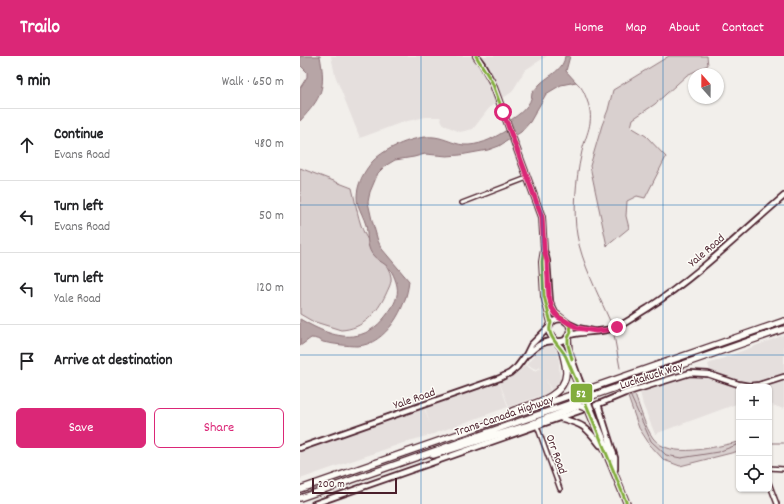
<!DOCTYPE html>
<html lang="en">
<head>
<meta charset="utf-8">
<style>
  body { margin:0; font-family:Dekko,sans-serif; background:#f6f6f6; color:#202124 }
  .controls { position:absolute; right:12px; bottom:12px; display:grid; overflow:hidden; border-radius:6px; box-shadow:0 1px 3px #0004 }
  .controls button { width:36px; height:36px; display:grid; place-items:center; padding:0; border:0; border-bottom:1px solid #e0e0e0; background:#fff; color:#202124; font:20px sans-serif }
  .compass { position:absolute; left:388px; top:12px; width:36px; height:36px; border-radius:50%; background:#fff; box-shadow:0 1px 3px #0004; rotate:339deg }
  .scale { position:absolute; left:12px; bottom:10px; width:85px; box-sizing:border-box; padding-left:4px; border:2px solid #4a1f2b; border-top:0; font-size:11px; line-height:14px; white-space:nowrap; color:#4a1f2b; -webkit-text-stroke:3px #fdfcf7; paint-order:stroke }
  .stop { position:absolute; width:12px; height:12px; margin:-9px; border:3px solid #db2777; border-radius:50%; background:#fff }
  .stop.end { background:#db2777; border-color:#fff; box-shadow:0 1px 4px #0008 }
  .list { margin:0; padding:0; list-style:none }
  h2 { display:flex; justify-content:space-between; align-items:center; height:52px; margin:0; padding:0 16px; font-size:17px }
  h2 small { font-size:13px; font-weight:400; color:#757577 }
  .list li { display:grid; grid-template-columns:26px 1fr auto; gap:12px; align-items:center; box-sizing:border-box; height:72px; padding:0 16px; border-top:1px solid #e0e0e0 }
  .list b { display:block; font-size:15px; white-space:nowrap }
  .list p { margin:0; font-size:13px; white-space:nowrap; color:#757577 }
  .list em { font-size:13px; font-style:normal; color:#757577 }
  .actions { display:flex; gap:8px; padding:12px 16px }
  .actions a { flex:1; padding:9px 0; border:1px solid #db2777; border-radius:6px; text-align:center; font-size:14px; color:#db2777 }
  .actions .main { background:#db2777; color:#fff }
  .icon { flex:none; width:22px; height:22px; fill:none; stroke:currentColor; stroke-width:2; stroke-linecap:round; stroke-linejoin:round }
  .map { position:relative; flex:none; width:484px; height:448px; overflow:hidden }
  header { display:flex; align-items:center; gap:24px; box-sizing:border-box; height:56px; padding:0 20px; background:#db2777; color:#fff }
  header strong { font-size:19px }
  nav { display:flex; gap:22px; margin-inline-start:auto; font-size:14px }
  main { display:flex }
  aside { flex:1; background:#fff }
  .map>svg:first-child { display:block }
  .built { fill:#e5dfdd }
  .green { fill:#d9d0cf; stroke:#92787d }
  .water { fill:#b7a5a6; stroke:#8b6f75 }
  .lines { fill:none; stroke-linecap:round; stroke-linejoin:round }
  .stream { stroke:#8b6f75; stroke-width:1 }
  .street-casing { stroke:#4a1f2b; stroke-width:6 }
  .secondary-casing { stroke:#4a1f2b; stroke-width:8 }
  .highway-casing { stroke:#4a1f2b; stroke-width:8 }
  .street { stroke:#fdfcf7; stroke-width:3 }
  .secondary { stroke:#fdfcf7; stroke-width:4.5 }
  .highway { stroke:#fdfcf7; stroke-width:5.5 }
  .secondary-bridge-casing { stroke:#4a1f2b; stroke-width:8; stroke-linecap:butt }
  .highway-bridge-casing { stroke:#4a1f2b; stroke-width:8; stroke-linecap:butt }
  .secondary-bridge { stroke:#fdfcf7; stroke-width:4.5 }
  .highway-bridge { stroke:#fdfcf7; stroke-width:5.5 }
  .bus-1-casing { stroke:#fdfcf7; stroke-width:6 }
  .bus-1 { stroke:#82ad3c; stroke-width:3 }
  .route { stroke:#db2777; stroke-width:5 }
  .grid { fill:none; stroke:#1f6fb2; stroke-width:1; stroke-opacity:0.55 }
  .labels { text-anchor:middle; stroke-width:3; stroke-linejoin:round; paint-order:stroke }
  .street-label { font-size:12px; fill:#4a1f2b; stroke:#fdfcf7 }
  .line-badge { stroke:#fdfcf7; stroke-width:1.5 }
  .badge-label { font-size:11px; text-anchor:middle; font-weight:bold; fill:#fff }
</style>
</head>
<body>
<header>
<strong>Trailo</strong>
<nav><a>Home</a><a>Map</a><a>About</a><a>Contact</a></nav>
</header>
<main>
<aside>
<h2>9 min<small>Walk · 650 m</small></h2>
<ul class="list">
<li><svg class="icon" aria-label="ahead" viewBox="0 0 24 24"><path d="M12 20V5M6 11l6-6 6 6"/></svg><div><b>Continue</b><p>Evans Road</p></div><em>480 m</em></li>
<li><svg class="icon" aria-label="left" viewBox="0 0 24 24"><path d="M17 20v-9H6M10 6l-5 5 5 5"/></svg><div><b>Turn left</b><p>Evans Road</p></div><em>50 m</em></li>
<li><svg class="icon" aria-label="left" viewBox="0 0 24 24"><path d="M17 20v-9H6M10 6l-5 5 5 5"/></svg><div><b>Turn left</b><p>Yale Road</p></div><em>120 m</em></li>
<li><svg class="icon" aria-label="arrive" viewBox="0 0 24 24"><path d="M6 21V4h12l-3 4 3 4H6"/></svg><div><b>Arrive at destination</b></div></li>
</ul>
<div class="actions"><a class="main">Save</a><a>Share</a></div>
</aside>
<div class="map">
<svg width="484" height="448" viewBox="0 0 484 448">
  <rect width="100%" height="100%" fill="#f2efeb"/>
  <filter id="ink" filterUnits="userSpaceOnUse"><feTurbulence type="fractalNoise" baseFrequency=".025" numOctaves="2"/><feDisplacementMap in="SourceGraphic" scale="8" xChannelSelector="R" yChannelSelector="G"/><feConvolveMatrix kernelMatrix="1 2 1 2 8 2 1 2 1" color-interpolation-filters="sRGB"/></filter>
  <g filter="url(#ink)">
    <!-- built -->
    <path class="built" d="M31,0H247L225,14L212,36L190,51L173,73L160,76L144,69L140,61H126L103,66L60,82L35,19Z
      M484,279V317L464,325L450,327L434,323L410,315L408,308Z
      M246,289H252L256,293L259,302L260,325L252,336L246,323L251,336L209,351L199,325L213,319L220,315L225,309L234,315L242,312L241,311L236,313L227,309L238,293Z
      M401,319L440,331L439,347L355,378L343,349L340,336L387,320Z
      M484,325V353L469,348V331H458Z
      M199,326L208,351L133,378L106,386L0,423V396L124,352L130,368L125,352Z"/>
    <!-- green -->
    <path class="green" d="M369,0H407L408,9L387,19L355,48L333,63L331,71L346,80L366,101L345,142L337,140L327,145L326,160L329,172L307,190L290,110L302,69L308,54L313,34Z
      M0,112L52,132C56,148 58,165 65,179C71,191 90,209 91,221C92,227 88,233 86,238C77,257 63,273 41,274L12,265L0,258Z
      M335,339C340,352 345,371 353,382C370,405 416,390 439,386V395L380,410L364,404L350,389L339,372L328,341Z"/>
    <!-- water -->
    <path class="water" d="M0,0H20C26,33 22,41 0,65V32L7,21V16L0,9Z
      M265,0H270L266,15L276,26L261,29L246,38L230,66L221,76L199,90L188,94L160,99L147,100L125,98L114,101L95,104L85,110L78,117L70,136L68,146L72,164L78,185L82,193L109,225C107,251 86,289 57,290C48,290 32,288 23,286C19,284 16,282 11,282L0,290V263C32,282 63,292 88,257C94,249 99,240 97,230C96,225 92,214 88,211C83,206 76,204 72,198C66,189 68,179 66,169C64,162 60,155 58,149C54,133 63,116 73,105C85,92 116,79 134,81C146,82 156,90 169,89C184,88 195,81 207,74L209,65C219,59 232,49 232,37C235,34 237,31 240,28C249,19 264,14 265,0Z"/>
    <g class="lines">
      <!-- stream -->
      <path class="stream" d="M276,26C282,31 284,36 287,44C296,67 285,78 281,100C276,122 273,157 277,179C281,205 299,240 310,265
        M314,279L320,312
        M331,341L351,385L366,399L381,402L418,396L439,388
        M469,387H484"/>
      <defs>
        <path id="street" d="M162,147L227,122
          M237,370L260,433
          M469,412L484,413
          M469,427L477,448"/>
        <path id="secondary" d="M176,0L182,8L192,26L242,161L244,194L242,206L244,240L251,267
          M245,197L247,205L250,246L255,257L269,268L278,272L293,275
          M262,263C253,263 248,268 249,277L261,292L276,324
          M270,279C285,275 303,277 317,271C328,266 338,258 348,252C397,220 440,178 484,140
          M268,282L269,295L279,323
          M228,298C236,291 242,285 253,285C258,285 261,286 265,284L271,276L269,268
          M298,348L315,402V413
          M294,350L325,337L390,317L408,318L438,328L449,330L459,329L484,321
          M288,353L327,448
          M293,357L311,400L310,406
          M260,362C282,368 286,370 300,389
          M0,392L200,322L210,317L217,311L226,299L231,289L249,271
          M14,448L282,354"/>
        <path id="highway" d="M212,355C231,348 265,342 266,317C266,308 263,300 261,292
          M133,399L226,370L284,348
          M0,433L484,265
          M0,442L484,273"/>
      </defs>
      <!-- street casing -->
      <use href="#street" class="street-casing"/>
      <!-- secondary casing -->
      <use href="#secondary" class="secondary-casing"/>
      <!-- highway casing -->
      <use href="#highway" class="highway-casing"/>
      <!-- street -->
      <use href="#street" class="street"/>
      <!-- secondary -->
      <use href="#secondary" class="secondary"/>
      <!-- highway -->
      <use href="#highway" class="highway"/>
      <defs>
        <path id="secondary-bridge" d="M279,323L293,357
          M276,324L288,353"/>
        <path id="highway-bridge" d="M280,350L288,353"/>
      </defs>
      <!-- secondary-bridge casing -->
      <use href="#secondary-bridge" class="secondary-bridge-casing"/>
      <!-- highway-bridge casing -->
      <use href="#highway-bridge" class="highway-bridge-casing"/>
      <!-- secondary-bridge -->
      <use href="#secondary-bridge" class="secondary-bridge"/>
      <!-- highway-bridge -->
      <use href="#highway-bridge" class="highway-bridge"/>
      <defs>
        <path id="bus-1" d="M176,0L192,26L242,161L244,194L242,206L244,240L251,267C245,280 261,290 266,301C287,349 307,399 327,448
          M250,247L255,257L266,265L270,270L271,276L268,282V289L272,303"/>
      </defs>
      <!-- bus-1 casing -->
      <use href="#bus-1" class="bus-1-casing"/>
      <!-- bus-1 -->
      <use href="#bus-1" class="bus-1"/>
    </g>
  </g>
  <g class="lines" filter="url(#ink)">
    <!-- route -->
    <path class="route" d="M203,56L242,161L244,194L247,205L249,240L252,252L258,261L278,272L296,275L307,274L317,271"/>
  </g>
  <!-- grid -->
  <path class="grid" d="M121,0V448M242,0V448M363,0V448M0,149H484M0,299H484"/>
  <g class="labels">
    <!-- street labels -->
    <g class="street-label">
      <text transform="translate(406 194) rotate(-41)" y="4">Yale Road</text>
      <text transform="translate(351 319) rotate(-18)" y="4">Luckakuck Way</text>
      <text transform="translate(114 342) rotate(-19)" y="4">Yale Road</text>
      <text transform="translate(204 359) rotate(-19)" y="4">Trans-Canada Highway</text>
      <text transform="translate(257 398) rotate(70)" y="4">Orr Road</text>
    </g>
  </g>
  <rect class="line-badge" x="270" y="327" width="23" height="20" rx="4" fill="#82ad3c"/>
  <g class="badge-label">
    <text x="281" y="341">52</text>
  </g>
</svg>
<div class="controls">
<button>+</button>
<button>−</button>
<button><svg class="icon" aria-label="locate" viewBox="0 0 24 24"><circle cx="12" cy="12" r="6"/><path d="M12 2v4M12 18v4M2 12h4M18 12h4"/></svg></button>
</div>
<svg class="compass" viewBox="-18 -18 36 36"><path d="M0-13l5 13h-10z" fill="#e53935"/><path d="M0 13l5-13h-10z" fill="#757577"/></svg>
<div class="scale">200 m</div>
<div class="stop" style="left:203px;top:56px"></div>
<div class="stop end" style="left:317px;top:271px"></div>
</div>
</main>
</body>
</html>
